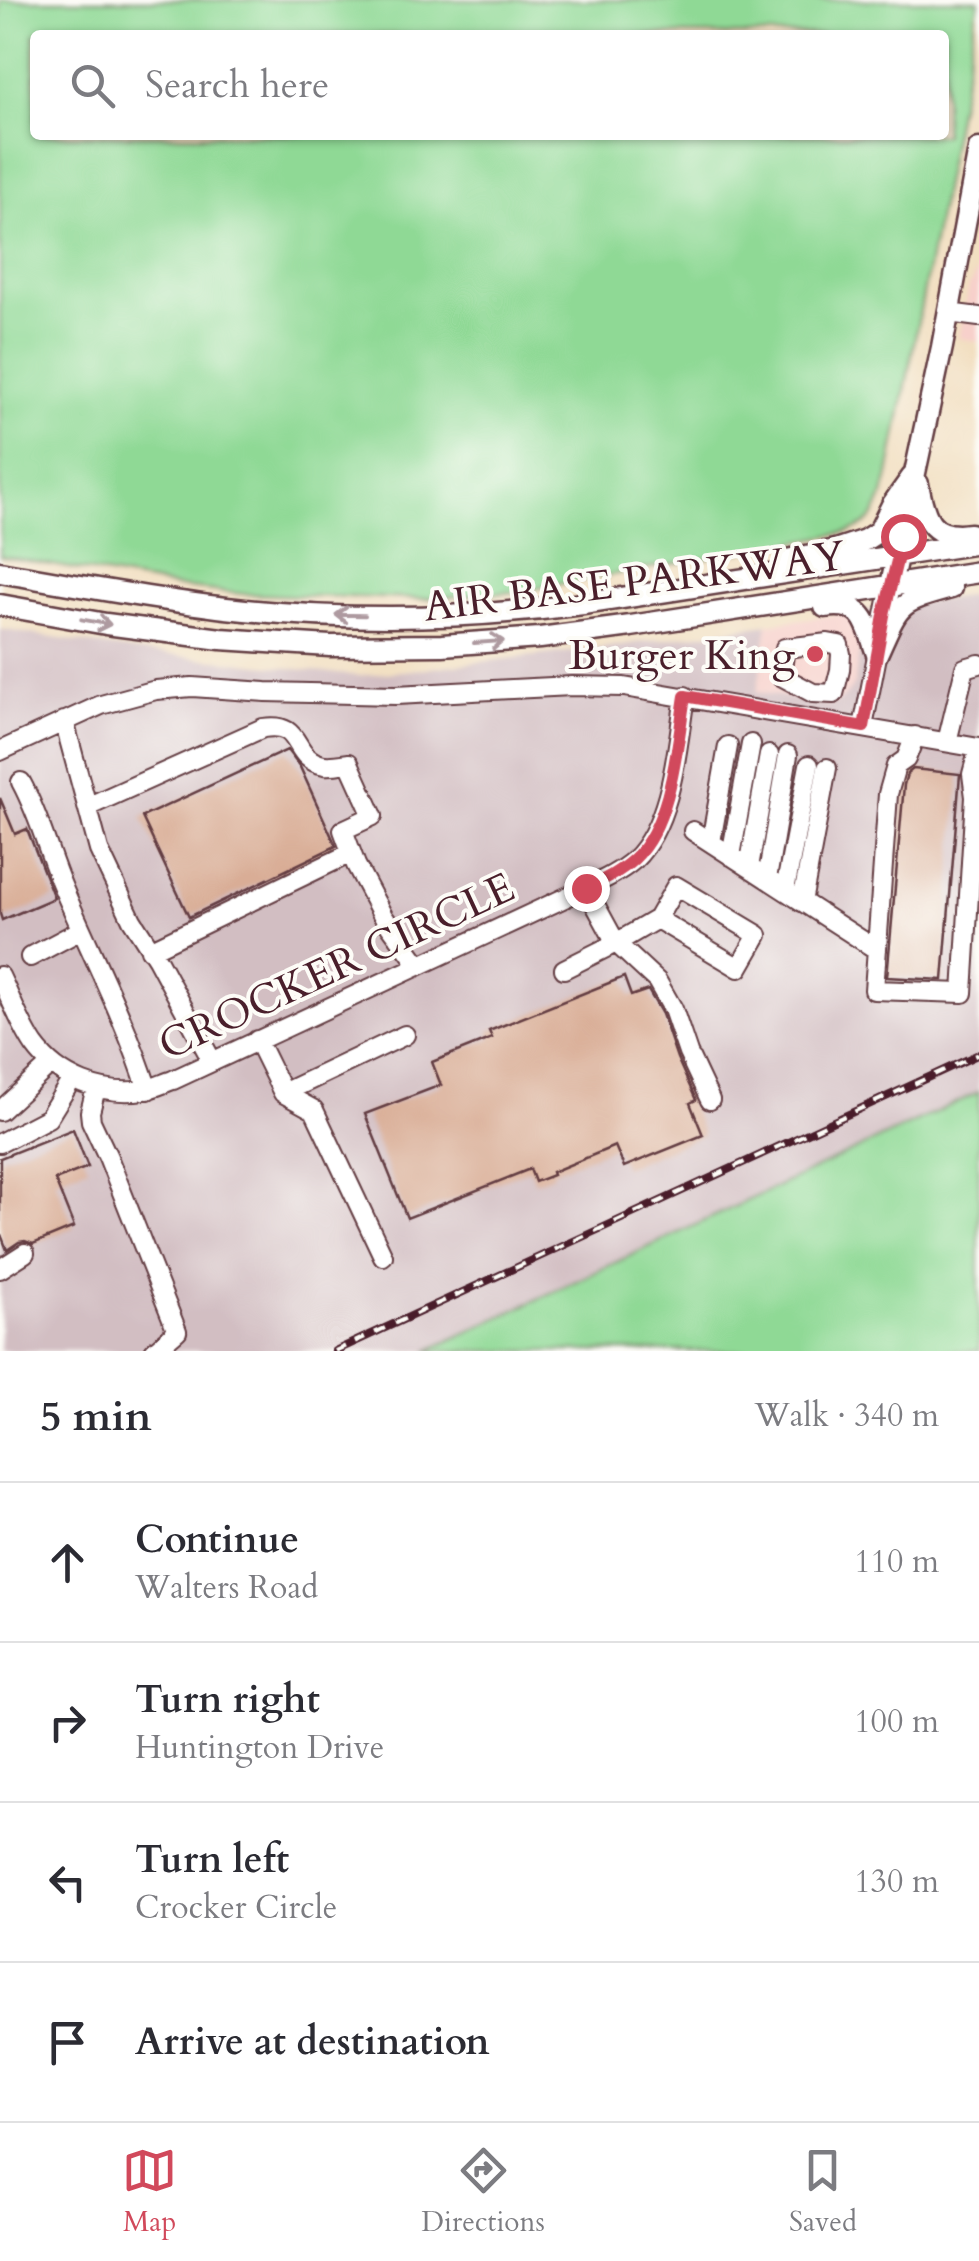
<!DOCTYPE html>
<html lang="en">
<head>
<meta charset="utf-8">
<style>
  body { margin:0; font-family:Cardo,serif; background:#f2f2f3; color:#2b2b33 }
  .stop { position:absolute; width:30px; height:30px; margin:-22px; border:8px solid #d1495b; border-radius:50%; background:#fff }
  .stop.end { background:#d1495b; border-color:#fff; box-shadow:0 2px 10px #0008 }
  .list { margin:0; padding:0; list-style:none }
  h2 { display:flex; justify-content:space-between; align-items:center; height:130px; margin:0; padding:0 40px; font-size:42px }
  h2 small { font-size:32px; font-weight:400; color:#7c7c81 }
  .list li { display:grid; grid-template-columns:65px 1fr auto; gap:30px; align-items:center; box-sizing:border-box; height:160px; padding:0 40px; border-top:2px solid #e1e1e2 }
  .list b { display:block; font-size:38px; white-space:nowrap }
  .list p { margin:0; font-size:32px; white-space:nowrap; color:#7c7c81 }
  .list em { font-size:32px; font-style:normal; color:#7c7c81 }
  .icon { flex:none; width:55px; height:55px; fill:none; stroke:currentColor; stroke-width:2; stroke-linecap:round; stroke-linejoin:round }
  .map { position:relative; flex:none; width:979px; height:1351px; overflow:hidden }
  .search { position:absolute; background:#fff; box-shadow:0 2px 8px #0004; left:30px; right:30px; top:30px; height:110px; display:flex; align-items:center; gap:25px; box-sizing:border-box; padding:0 35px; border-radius:10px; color:#7c7c81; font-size:38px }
  .sheet { height:770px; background:#fff }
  nav { display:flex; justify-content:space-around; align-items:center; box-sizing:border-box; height:140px; border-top:2px solid #e1e1e2; background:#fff; font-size:28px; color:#7c7c81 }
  nav a { display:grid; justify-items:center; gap:5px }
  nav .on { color:#d1495b }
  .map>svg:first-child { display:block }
  .built { fill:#f7d0cb }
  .industrial { fill:#d2bec2 }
  .green { fill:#8fd995; stroke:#6c7c60; stroke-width:2.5; fill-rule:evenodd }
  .building { fill:#d9ad96 }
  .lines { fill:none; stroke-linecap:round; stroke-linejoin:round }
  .minor-casing { stroke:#633c42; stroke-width:22 }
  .major-casing { stroke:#633c42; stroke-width:25 }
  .minor { stroke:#fff; stroke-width:18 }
  .major { stroke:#fff; stroke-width:20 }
  .rail-casing { stroke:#4a1f2b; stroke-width:8 }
  .rail { stroke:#fdfcf7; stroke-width:4; stroke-dasharray:11; stroke-linecap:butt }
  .oneway { stroke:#ae9aa0 }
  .route { stroke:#d1495b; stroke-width:12 }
  .poi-dot { fill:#d1495b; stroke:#fdfcf7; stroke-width:4 }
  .labels { text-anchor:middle; stroke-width:8; stroke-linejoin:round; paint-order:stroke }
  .street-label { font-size:42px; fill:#4a1f2b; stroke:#fdfcf7 }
  .poi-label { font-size:42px; fill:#4a1f2b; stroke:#fdfcf7; text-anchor:end }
</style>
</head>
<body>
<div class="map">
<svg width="979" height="1351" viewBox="0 0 979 1351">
  <rect width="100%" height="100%" fill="#fdfcf7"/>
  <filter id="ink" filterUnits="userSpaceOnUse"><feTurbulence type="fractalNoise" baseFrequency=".01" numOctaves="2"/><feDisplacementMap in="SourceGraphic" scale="20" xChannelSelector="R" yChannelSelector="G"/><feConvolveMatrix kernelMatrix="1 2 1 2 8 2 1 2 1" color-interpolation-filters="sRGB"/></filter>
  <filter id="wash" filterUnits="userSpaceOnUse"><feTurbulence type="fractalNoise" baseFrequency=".0048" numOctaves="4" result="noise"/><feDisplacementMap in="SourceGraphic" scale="40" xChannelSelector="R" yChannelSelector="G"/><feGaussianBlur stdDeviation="2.25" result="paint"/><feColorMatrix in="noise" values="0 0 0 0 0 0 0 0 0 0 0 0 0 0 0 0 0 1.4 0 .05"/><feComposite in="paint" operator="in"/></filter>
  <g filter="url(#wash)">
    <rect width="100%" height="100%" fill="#f2dfc1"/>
    <!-- built -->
    <path class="built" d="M979,269V342L959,338L969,286Z
      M847,613L862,632L854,686L841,702L829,705L812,703L757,693L768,624Z"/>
    <!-- industrial -->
    <path class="industrial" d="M979,594V1092L427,1351H0V629L133,651L360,676L594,649L768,624L757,692L829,705L841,701L854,685L862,633L847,613Z"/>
    <!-- green -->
    <path class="green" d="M0,0H979L888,480C879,506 878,523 849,532L516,592L421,599L242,594L178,587L0,556ZM944,35V135H35V35Z
      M979,1092V1351H427Z"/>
    <g id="blocks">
      <!-- building -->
      <path class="building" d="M287,750L300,767L336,846L189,917L142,817Z
        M913,769L960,774L943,980L887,977L904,785L907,774Z
        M0,798L15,834L27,829L54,898L2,920L0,914Z
        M624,977L631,996L648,990L662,1014L677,1058L696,1100L690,1103L703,1135L624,1167L615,1146L552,1172L553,1175L535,1182L530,1169L407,1218L365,1114L441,1085L432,1062L492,1038L489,1031Z
        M73,1129L88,1167L55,1180L74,1227L33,1244L25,1241L19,1242L7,1250L0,1232V1158Z"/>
    </g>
  </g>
  <g filter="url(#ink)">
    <use href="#blocks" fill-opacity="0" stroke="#633c42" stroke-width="2.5"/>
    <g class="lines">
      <defs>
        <path id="minor" d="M948,313L979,317
          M828,643L839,645L841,654L840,670L834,694L813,693L781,676L785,648Z
          M64,721L99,850L132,920L157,959L212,1061
          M863,727L891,585
          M915,736L906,759L896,766L888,794L874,990L963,993L975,797L972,774L979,748
          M947,742L965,668L979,664
          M0,751L101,705L156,690L192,687L266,692L396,695L572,686L624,687L979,748
          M21,782C41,819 48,853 64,890C92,956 126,1021 148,1090
          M87,807L263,728C305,721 290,759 324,765C331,766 342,764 349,763L373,816L343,830L356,865L383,916L419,965
          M693,831L877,950
          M711,842L728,746
          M731,856L751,744
          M749,867L769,755
          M767,879L788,755
          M785,890L809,765
          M802,902L827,768
          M657,919L739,968L758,935L676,886L657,919L616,943L657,981L673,1009L688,1053L710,1100
          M150,950L351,853
          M30,957L81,930
          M564,969L616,943L586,888
          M0,976C11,999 20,1024 34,1045C59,1080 103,1096 144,1090C154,1088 164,1083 173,1080L586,888C603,880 620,872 634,860C673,822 677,747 685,696
          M257,1040L283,1093L405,1035
          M96,1088L90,1112L91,1121L108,1157L177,1331L154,1351
          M283,1093L314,1110L383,1256
          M0,1111L51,1064
          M0,1143L48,1118L72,1079
          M0,1269L25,1253"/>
        <path id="major" d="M918,484C924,517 930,540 970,534
          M787,560L835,550L865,540L879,531L892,505L912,477
          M0,572C75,585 150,599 226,608C343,621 465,620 583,604L979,543
          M891,585L942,347L979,149
          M0,605L106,624L221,639L330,646L442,645L540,638L631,626L979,572
          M825,607C865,601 866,623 877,654
          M877,654C900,603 896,603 951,588"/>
      </defs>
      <!-- minor casing -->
      <use href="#minor" class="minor-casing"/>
      <!-- major casing -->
      <use href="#major" class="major-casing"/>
      <!-- minor -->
      <use href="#minor" class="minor"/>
      <!-- major -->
      <use href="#major" class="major"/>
      <defs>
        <path id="rail" d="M335,1351L979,1054"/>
      </defs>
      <!-- rail casing -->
      <use href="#rail" class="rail-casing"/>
      <!-- rail -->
      <use href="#rail" class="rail"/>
    </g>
    <!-- one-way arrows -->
    <defs><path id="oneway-shaft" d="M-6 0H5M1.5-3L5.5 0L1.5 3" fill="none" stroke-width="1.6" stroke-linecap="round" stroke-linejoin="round" transform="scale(2.5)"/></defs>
    <g class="oneway">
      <use href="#oneway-shaft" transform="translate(350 615) rotate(-179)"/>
      <use href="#oneway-shaft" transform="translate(96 622) rotate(10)"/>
      <use href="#oneway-shaft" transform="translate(489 642) rotate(-4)"/>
    </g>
  </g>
  <g class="lines" filter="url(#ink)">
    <!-- route -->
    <path class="route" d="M586,888C603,880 620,872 634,859C672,823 677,746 685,696L864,727L885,610L903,536"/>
  </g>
  <!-- markers -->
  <circle class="poi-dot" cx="815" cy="654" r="10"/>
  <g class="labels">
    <!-- street labels -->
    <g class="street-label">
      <text transform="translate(634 580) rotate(-7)" y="15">AIR BASE PARKWAY</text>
      <text transform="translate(336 965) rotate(-25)" y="15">CROCKER CIRCLE</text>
    </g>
    <!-- poi labels -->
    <g class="poi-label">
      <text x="795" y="669">Burger King</text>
    </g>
  </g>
</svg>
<div class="stop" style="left:903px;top:536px"></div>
<div class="stop end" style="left:586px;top:888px"></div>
<div class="search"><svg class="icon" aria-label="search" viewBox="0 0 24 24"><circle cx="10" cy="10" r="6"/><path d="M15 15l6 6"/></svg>Search here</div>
</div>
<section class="sheet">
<h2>5 min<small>Walk · 340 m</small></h2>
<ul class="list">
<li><svg class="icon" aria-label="ahead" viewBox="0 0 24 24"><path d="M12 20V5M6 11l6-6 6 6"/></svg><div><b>Continue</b><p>Walters Road</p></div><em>110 m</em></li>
<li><svg class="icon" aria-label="right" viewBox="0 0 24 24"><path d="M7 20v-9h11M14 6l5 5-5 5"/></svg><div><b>Turn right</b><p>Huntington Drive</p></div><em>100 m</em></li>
<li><svg class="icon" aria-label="left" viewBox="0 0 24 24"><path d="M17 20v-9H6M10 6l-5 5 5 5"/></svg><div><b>Turn left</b><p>Crocker Circle</p></div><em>130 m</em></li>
<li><svg class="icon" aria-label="arrive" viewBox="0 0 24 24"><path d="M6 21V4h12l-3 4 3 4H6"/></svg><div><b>Arrive at destination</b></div></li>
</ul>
</section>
<nav>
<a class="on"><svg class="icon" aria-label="map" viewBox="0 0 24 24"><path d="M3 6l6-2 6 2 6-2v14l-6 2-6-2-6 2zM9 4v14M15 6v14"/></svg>Map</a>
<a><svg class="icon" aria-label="directions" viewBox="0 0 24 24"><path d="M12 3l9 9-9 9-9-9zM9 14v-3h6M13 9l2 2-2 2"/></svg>Directions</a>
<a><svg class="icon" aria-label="saved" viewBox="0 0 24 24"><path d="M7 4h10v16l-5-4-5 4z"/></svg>Saved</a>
</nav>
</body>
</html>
